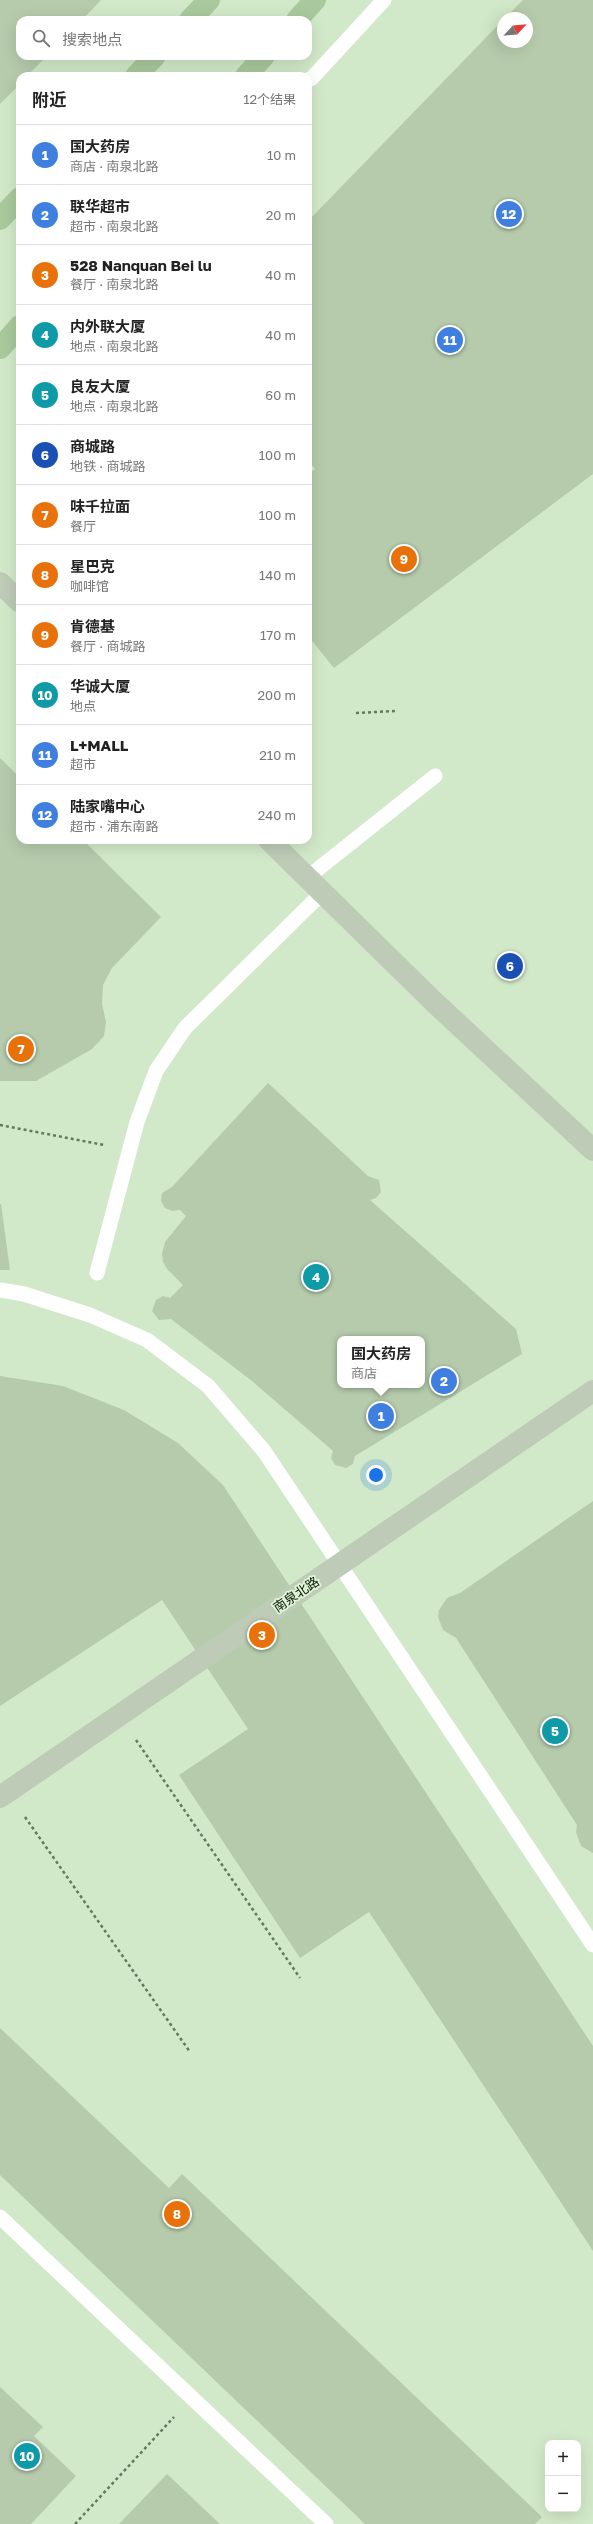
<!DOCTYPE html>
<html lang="zh">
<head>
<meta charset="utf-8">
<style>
  body { margin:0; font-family:"Golos Text","Noto Sans SC",sans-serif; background:#f2f2f2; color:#222 }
  .controls { position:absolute; right:12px; bottom:12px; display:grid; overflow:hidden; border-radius:8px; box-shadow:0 4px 16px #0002 }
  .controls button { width:36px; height:36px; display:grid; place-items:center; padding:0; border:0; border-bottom:1px solid #e0e0e0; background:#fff; color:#222; font:20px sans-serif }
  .compass { position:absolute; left:497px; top:12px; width:36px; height:36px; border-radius:50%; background:#fff; box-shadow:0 4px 16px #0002; rotate:64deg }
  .you { position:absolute; left:376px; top:1475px; width:14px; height:14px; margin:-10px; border:3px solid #fff; border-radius:50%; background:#1a73e8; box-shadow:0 0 0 6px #1a73e833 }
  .badge { display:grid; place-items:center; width:26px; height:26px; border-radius:50%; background:#664fc8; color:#fff; font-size:13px; font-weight:700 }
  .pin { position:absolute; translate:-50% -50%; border:2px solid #fff; box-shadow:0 1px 4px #0006 }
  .popup { position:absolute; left:337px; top:1336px; width:88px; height:52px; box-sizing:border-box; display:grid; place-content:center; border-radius:8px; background:#fff; filter:drop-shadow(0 1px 3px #0005); font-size:13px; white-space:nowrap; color:#767676 }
  .popup b { font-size:15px; color:#222 }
  .popup::after { content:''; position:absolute; left:50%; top:100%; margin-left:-8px; border:8px solid transparent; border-top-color:#fff }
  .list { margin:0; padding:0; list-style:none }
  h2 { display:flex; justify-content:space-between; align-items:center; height:52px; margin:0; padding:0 16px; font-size:17px }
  h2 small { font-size:13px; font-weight:400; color:#767676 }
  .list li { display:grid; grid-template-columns:26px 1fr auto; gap:12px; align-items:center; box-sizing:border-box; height:60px; padding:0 16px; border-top:1px solid #e0e0e0 }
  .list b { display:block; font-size:15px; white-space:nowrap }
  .list p { margin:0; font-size:13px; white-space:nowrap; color:#767676 }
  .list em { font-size:13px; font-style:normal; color:#767676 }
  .icon { flex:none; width:22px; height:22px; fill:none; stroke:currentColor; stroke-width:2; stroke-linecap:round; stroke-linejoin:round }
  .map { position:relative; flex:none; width:593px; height:2524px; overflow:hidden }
  .search { position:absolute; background:#fff; box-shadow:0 4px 16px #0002; left:16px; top:16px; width:296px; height:44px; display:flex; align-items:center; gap:10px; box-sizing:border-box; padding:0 14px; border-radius:12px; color:#767676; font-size:15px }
  .panel { position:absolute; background:#fff; box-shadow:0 4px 16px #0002; left:16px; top:72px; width:296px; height:772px; border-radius:12px }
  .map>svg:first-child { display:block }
  .building { fill:#b5cbac; fill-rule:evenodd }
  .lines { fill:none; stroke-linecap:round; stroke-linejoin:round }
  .path { stroke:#677661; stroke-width:2.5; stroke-dasharray:3 3; stroke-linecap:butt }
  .lane { stroke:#fff; stroke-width:15 }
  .secondary { stroke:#bdcbb7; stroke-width:22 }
  .primary { stroke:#a9c99c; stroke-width:22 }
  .labels { text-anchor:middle; stroke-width:3.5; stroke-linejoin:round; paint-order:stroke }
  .street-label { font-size:13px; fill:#0b1308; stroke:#dff6d6 }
</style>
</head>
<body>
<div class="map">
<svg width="593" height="2524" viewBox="0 0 593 2524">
  <rect width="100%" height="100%" fill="#d2e9c9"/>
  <!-- building -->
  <path class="building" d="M0,0H101L82,20H20V56H47L27,76H20V84L0,104Z
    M523,0H593V474L334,668L308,636V475L315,469L308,460V221L503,20V42H527V18H505Z
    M0,758L20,778V840H83L161,917L112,968L103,985L102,1004L106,1022L104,1036L92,1049L36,1081H0Z
    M268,1083L368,1176L379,1180L381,1192L376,1198L370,1200L516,1329L522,1354L355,1456L353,1464L346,1468L335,1465L331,1458L333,1451L252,1381L171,1319L159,1320L152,1311L156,1300L163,1296L170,1298L183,1285L167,1269L163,1262L162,1254L165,1242L186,1216L180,1210L172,1211L165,1208L161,1201L162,1193L172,1187ZM340,1339H422V1385H340Z
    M0,1204H1L10,1270H0Z
    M0,1376L63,1386L124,1410L178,1443L223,1485L593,2046V2251L369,1912L300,1958L179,1775L248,1729L162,1600L0,1706Z
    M593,1501V1853L581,1846L576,1832L577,1825L456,1638L443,1630L438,1617L439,1610L447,1598L460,1593Z
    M0,2028L169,2188L182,2174L542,2517L535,2524H365L0,2175Z
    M0,2387L43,2427L34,2436L76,2476L31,2524H0Z
    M167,2474L220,2524H119Z"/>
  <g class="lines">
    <!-- path -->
    <path class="path" d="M356,713L395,711
      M0,1125L104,1145
      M136,1740L300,1978
      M25,1817L190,2052
      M75,2524L174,2417"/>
    <!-- lane -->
    <path class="lane" d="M308,80L312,78L384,0
      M308,877L435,776
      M97,1273L137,1122L156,1071L185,1028L323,892
      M0,1290L24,1294L90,1315L147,1340L208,1386L264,1451L593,1945
      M0,2217L326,2524"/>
    <!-- secondary -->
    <path class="secondary" d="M0,583L20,602
      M269,840L433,1001L593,1150
      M0,1797L593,1391"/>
    <!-- primary -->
    <path class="primary" d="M190,20L209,0
      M297,20L315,0
      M136,76L155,56
      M246,76L264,56
      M0,219L20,198
      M0,348L20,326"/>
  </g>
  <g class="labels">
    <!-- street labels -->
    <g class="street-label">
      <text transform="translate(296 1594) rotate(-34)" y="5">南泉北路</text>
    </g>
  </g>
</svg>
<div class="controls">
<button>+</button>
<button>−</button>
</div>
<svg class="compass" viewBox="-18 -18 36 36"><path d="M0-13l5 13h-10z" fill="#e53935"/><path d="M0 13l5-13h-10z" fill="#767676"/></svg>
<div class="you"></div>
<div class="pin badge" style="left:381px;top:1416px;background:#3f7fe0">1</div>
<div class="popup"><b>国大药房</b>商店</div>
<div class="pin badge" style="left:444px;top:1381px;background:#3f7fe0">2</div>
<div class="pin badge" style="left:262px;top:1635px;background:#e8710a">3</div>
<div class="pin badge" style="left:316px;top:1277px;background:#0f9aa8">4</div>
<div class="pin badge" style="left:555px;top:1731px;background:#0f9aa8">5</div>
<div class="pin badge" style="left:510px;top:966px;background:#1a4fb4">6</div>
<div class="pin badge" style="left:21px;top:1049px;background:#e8710a">7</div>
<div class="pin badge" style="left:177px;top:2214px;background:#e8710a">8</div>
<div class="pin badge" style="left:404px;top:559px;background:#e8710a">9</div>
<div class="pin badge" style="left:27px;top:2456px;background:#0f9aa8">10</div>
<div class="pin badge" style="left:450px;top:340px;background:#3f7fe0">11</div>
<div class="pin badge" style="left:509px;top:214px;background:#3f7fe0">12</div>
<div class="search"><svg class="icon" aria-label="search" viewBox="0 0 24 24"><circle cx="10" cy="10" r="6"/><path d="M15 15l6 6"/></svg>搜索地点</div>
<section class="panel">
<h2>附近<small>12个结果</small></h2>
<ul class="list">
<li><span class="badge" style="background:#3f7fe0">1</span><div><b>国大药房</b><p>商店 · 南泉北路</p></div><em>10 m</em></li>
<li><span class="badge" style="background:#3f7fe0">2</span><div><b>联华超市</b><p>超市 · 南泉北路</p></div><em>20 m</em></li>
<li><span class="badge" style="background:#e8710a">3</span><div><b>528 Nanquan Bei lu</b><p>餐厅 · 南泉北路</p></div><em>40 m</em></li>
<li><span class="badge" style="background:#0f9aa8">4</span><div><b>内外联大厦</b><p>地点 · 南泉北路</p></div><em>40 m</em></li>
<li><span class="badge" style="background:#0f9aa8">5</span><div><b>良友大厦</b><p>地点 · 南泉北路</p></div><em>60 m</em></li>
<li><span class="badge" style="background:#1a4fb4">6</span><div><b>商城路</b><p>地铁 · 商城路</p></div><em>100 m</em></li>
<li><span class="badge" style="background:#e8710a">7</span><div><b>味千拉面</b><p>餐厅</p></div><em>100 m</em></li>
<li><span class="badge" style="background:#e8710a">8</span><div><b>星巴克</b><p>咖啡馆</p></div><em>140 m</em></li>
<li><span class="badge" style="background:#e8710a">9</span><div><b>肯德基</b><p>餐厅 · 商城路</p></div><em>170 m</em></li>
<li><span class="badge" style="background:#0f9aa8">10</span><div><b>华诚大厦</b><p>地点</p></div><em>200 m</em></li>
<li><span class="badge" style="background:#3f7fe0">11</span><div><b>L+MALL</b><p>超市</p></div><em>210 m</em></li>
<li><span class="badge" style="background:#3f7fe0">12</span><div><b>陆家嘴中心</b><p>超市 · 浦东南路</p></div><em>240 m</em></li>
</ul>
</section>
</div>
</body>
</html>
